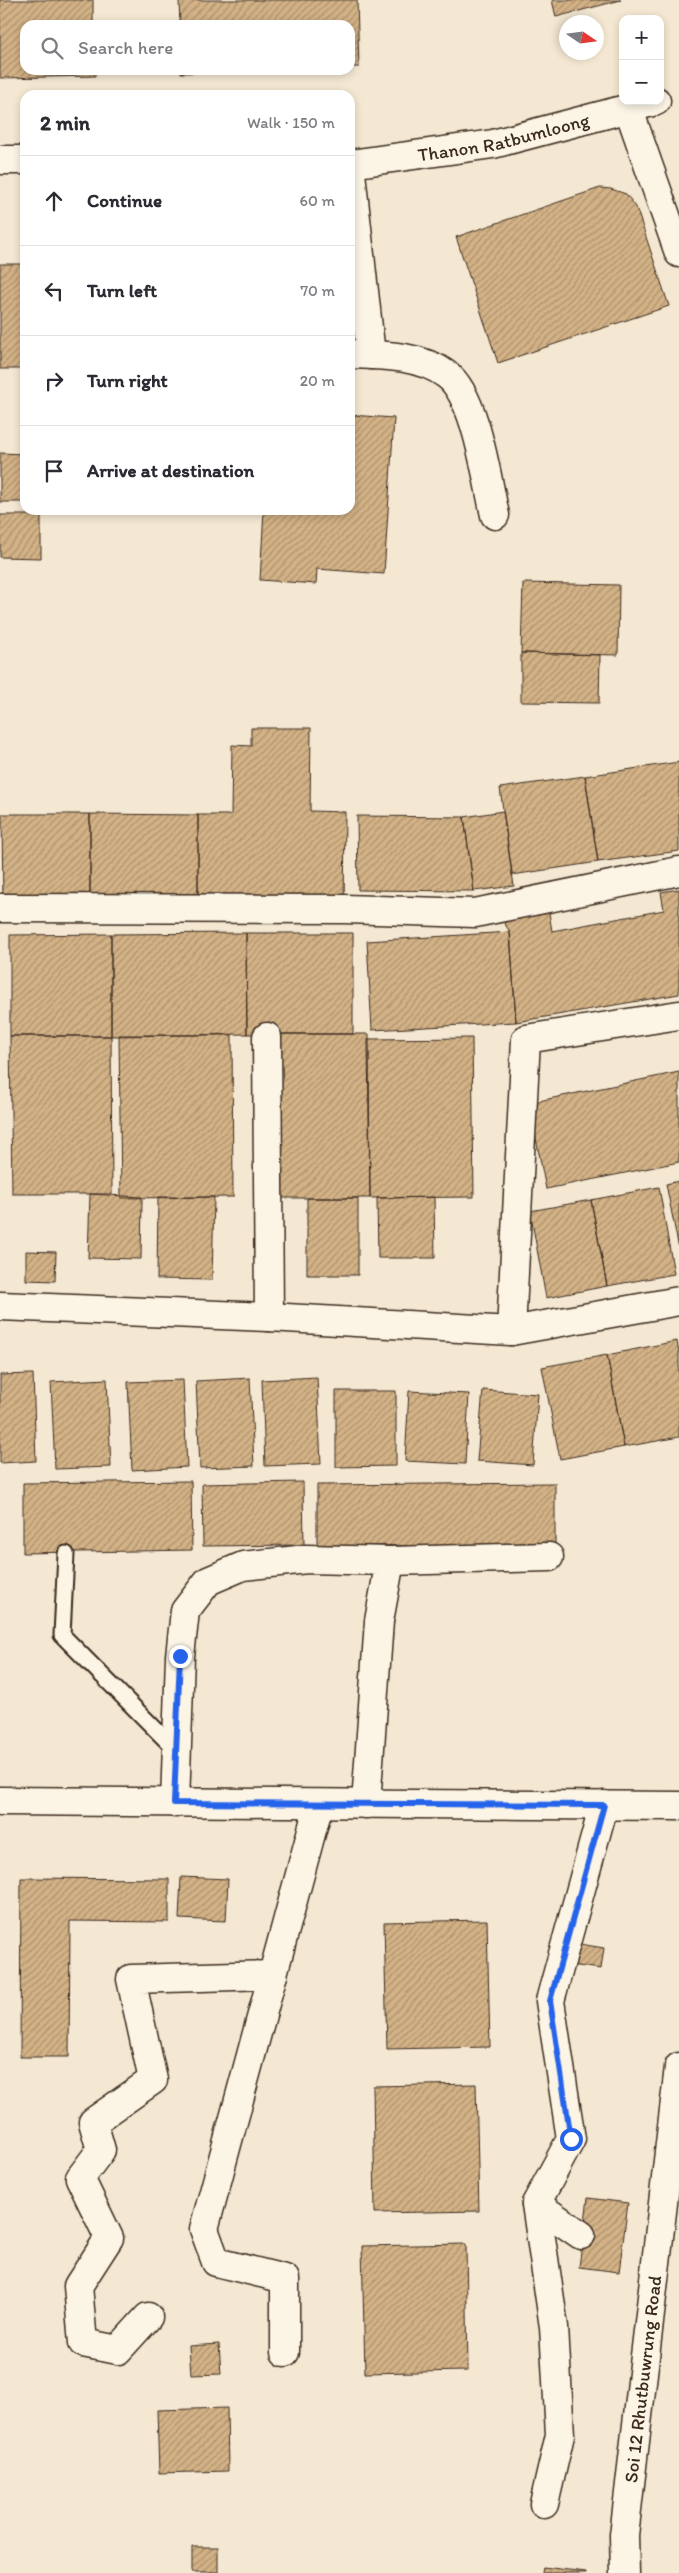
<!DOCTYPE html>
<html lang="en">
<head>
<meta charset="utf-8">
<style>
  body { margin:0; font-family:Itim,sans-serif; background:#f2f2f3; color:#2b2b33 }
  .controls { position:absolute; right:15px; top:15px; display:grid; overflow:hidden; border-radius:10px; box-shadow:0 2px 8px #0003 }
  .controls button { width:45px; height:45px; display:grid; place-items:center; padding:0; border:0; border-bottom:1px solid #e1e1e2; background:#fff; color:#2b2b33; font:25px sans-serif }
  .compass { position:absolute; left:559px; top:15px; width:45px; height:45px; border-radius:50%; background:#fff; box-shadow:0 2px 8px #0003; rotate:103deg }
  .stop { position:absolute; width:15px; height:15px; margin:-11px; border:4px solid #2563eb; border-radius:50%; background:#fff }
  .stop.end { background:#2563eb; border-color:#fff; box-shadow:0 1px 5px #0008 }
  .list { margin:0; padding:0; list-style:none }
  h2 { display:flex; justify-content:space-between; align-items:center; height:65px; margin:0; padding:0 20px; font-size:21px }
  h2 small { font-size:16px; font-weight:400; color:#7c7c81 }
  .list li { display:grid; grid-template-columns:32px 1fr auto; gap:15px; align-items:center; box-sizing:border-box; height:90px; padding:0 20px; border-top:1px solid #e1e1e2 }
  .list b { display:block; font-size:19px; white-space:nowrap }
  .list em { font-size:16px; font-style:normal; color:#7c7c81 }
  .icon { flex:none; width:28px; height:28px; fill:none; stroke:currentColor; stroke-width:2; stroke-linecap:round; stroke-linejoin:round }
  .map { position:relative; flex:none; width:679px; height:2573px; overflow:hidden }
  .search { position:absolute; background:#fff; box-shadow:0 2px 8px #0003; left:20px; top:20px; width:335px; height:55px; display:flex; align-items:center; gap:12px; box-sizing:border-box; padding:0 18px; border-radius:15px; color:#7c7c81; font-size:19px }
  .panel { position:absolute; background:#fff; box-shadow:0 2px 8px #0003; left:20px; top:90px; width:335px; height:425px; border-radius:15px }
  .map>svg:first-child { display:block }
  .building { fill:url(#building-hatch); stroke:#3b2a1e }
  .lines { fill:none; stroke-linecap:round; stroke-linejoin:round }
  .service-casing { stroke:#3b2a1e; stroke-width:19 }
  .minor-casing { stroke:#3b2a1e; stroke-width:31 }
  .tertiary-casing { stroke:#3b2a1e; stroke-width:31 }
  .service { stroke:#fcf5e5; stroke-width:15 }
  .minor { stroke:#fcf5e5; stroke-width:28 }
  .tertiary { stroke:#fcf5e5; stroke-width:28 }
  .route { stroke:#2563eb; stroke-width:6 }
  .labels { text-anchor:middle; stroke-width:5; stroke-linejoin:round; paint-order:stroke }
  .street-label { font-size:19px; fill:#3b2a1e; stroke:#fcf5e5 }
</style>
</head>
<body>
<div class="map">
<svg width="679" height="2573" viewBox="0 0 679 2573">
  <defs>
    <pattern id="building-hatch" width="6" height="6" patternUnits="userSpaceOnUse" patternTransform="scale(1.25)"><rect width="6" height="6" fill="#d3b286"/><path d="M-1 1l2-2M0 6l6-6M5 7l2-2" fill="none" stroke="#ac916d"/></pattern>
  </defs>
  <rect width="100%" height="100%" fill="#f4e8d2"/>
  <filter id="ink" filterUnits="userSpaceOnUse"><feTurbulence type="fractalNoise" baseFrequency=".02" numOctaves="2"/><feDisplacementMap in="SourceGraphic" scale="10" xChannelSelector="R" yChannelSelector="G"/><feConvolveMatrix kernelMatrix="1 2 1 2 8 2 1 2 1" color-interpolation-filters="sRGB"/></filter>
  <g filter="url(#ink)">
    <!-- building -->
    <path class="building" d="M0,0H93V25H25V70H95V76L0,78Z
      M179,0H357L359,67H350V25H180Z
      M552,0H621L556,17Z
      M181,70H265L181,73Z
      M600,188L611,189L626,194L636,207L669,306L498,363L456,237Z
      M0,264H25V369H0Z
      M350,415L394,418L384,574L317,569L316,584L260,580L264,510H350Z
      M0,453L25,454V502H0Z
      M0,515H41V558L0,557Z
      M523,583L619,585L618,655L521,653Z
      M521,653L600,655L599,703L521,702Z
      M251,728H311L310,811L345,812L344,909L198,908V815H231L232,745L251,746Z
      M679,762V851L598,862L585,776Z
      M585,776L598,862L512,875L500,788Z
      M503,811L514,886L474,891L464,817Z
      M2,814H90V907L3,908Z
      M90,814L198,815V908L90,907Z
      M357,816L464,817L474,891L358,890Z
      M679,889V994L516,1022L510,932L503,921L549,913L552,931L664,910L661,892Z
      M510,932L516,1022L372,1030L367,941Z
      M246,933H353V1034H247Z
      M246,933L247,1034L111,1036V934Z
      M111,934V1036H10V935Z
      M277,1034H369L370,1198H279Z
      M119,1035H232L233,1197L121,1198Z
      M10,1036H111L112,1194H12Z
      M472,1038L474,1197L370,1198L368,1039Z
      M679,1072V1162L546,1189L529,1103Z
      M679,1181V1249L666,1184Z
      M659,1187L674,1274L607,1286L591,1200Z
      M90,1194L142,1197L141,1259L88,1258Z
      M158,1197H214L212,1280L157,1279Z
      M434,1197L435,1258H378L377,1198Z
      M307,1198H358V1275H307Z
      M591,1200L607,1286L546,1298L530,1211Z
      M26,1251L56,1252L55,1281L26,1280Z
      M677,1341L679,1353V1437L624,1447L607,1355Z
      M607,1355L624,1447L560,1459L542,1367Z
      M33,1374L36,1461L0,1463V1375Z
      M317,1377L321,1464L265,1466L262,1380Z
      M250,1378L254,1466L200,1468L196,1381Z
      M107,1379L111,1467L55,1469L51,1382Z
      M183,1380L187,1467L132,1470L128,1382Z
      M483,1390L538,1394L533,1465L477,1461Z
      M336,1391H396V1466L336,1467Z
      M409,1391L469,1394L465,1464L405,1461Z
      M191,1481L192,1550L23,1553V1483Z
      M303,1482L304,1545L203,1546L202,1484Z
      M555,1483V1545L317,1546V1485Z
      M181,1877L228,1879L226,1921L179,1919Z
      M21,1878L169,1879V1922L70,1921L69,2057H20Z
      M487,1920L490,2047L387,2049L384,1922Z
      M573,1943L604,1948L601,1969L570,1965Z
      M476,2084L479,2211L375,2213L373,2086Z
      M588,2198L628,2203L619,2272L579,2267Z
      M466,2244L468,2371L365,2373L362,2246Z
      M219,2344L221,2374L191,2375L189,2346Z
      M227,2408L228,2471L159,2473L157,2410Z
      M192,2547H218V2572H192Z
      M543,2567L586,2572V2573H542Z"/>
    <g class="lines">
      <defs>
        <path id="service" d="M66,1554L62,1635L177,1751"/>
        <g id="minor">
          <path d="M629,110L679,253"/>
          <path d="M350,164L371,355"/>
          <path d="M350,354C382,355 420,355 447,375C476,396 487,480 495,515"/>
          <path d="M0,908L344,909L475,913L679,871"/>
          <path d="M267,1037L269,1317"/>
          <path d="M0,1306L269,1317L511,1331L679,1301"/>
          <path d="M511,1331L526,1039L679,1015"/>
          <path d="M390,1561L549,1557"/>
          <path d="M0,1801L679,1806"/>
          <path d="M175,1803L180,1656L185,1611L208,1581L243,1566L307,1559L390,1561L379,1621L366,1804"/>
          <path d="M536,2204L571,2139L550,2001L604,1805"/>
          <path d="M148,2317L118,2350L83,2343L78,2286L109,2238L80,2178L101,2150L93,2122L153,2080L131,1979L273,1975"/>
          <path d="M285,2352V2279L216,2262L204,2229L319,1804"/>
          <path d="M544,2504L560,2435L554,2327L536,2204L581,2235"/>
          <path id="s1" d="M625,2573L624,2535L679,2067"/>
        </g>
        <g id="tertiary">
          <path d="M0,160H25"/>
          <path id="s2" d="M350,164L493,144L656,101"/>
        </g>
      </defs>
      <!-- service casing -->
      <use href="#service" class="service-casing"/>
      <!-- minor casing -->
      <use href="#minor" class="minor-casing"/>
      <!-- tertiary casing -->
      <use href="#tertiary" class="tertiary-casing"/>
      <!-- service -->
      <use href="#service" class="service"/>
      <!-- minor -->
      <use href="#minor" class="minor"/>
      <!-- tertiary -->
      <use href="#tertiary" class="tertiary"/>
    </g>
  </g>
  <g class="lines" filter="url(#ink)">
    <!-- route -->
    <path class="route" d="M180,1656L174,1803L604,1805L550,2001L571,2139"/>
  </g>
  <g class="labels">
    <!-- street labels -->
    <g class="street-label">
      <text dy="7" stroke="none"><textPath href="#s2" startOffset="156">Thanon Ratbumloong</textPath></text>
      <text dy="7" stroke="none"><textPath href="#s1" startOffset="195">Soi 12 Rhutbuwrung Road</textPath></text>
    </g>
  </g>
</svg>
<div class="controls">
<button>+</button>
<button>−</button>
</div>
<svg class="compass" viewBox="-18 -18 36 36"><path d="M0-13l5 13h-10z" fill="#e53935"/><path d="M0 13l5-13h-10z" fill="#7c7c81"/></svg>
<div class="stop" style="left:571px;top:2139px"></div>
<div class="stop end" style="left:180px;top:1656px"></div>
<div class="search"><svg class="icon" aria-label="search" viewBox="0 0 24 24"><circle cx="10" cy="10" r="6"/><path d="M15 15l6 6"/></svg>Search here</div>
<section class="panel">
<h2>2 min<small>Walk · 150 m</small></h2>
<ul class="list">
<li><svg class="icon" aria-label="ahead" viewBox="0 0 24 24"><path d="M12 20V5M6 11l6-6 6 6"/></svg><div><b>Continue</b></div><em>60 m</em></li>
<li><svg class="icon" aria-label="left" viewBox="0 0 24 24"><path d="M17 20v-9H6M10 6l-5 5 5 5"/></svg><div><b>Turn left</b></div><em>70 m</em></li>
<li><svg class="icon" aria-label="right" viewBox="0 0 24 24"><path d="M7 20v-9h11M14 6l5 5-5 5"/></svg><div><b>Turn right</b></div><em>20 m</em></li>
<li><svg class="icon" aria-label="arrive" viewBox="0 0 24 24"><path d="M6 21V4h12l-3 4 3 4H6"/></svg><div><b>Arrive at destination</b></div></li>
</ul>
</section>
</div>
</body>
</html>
